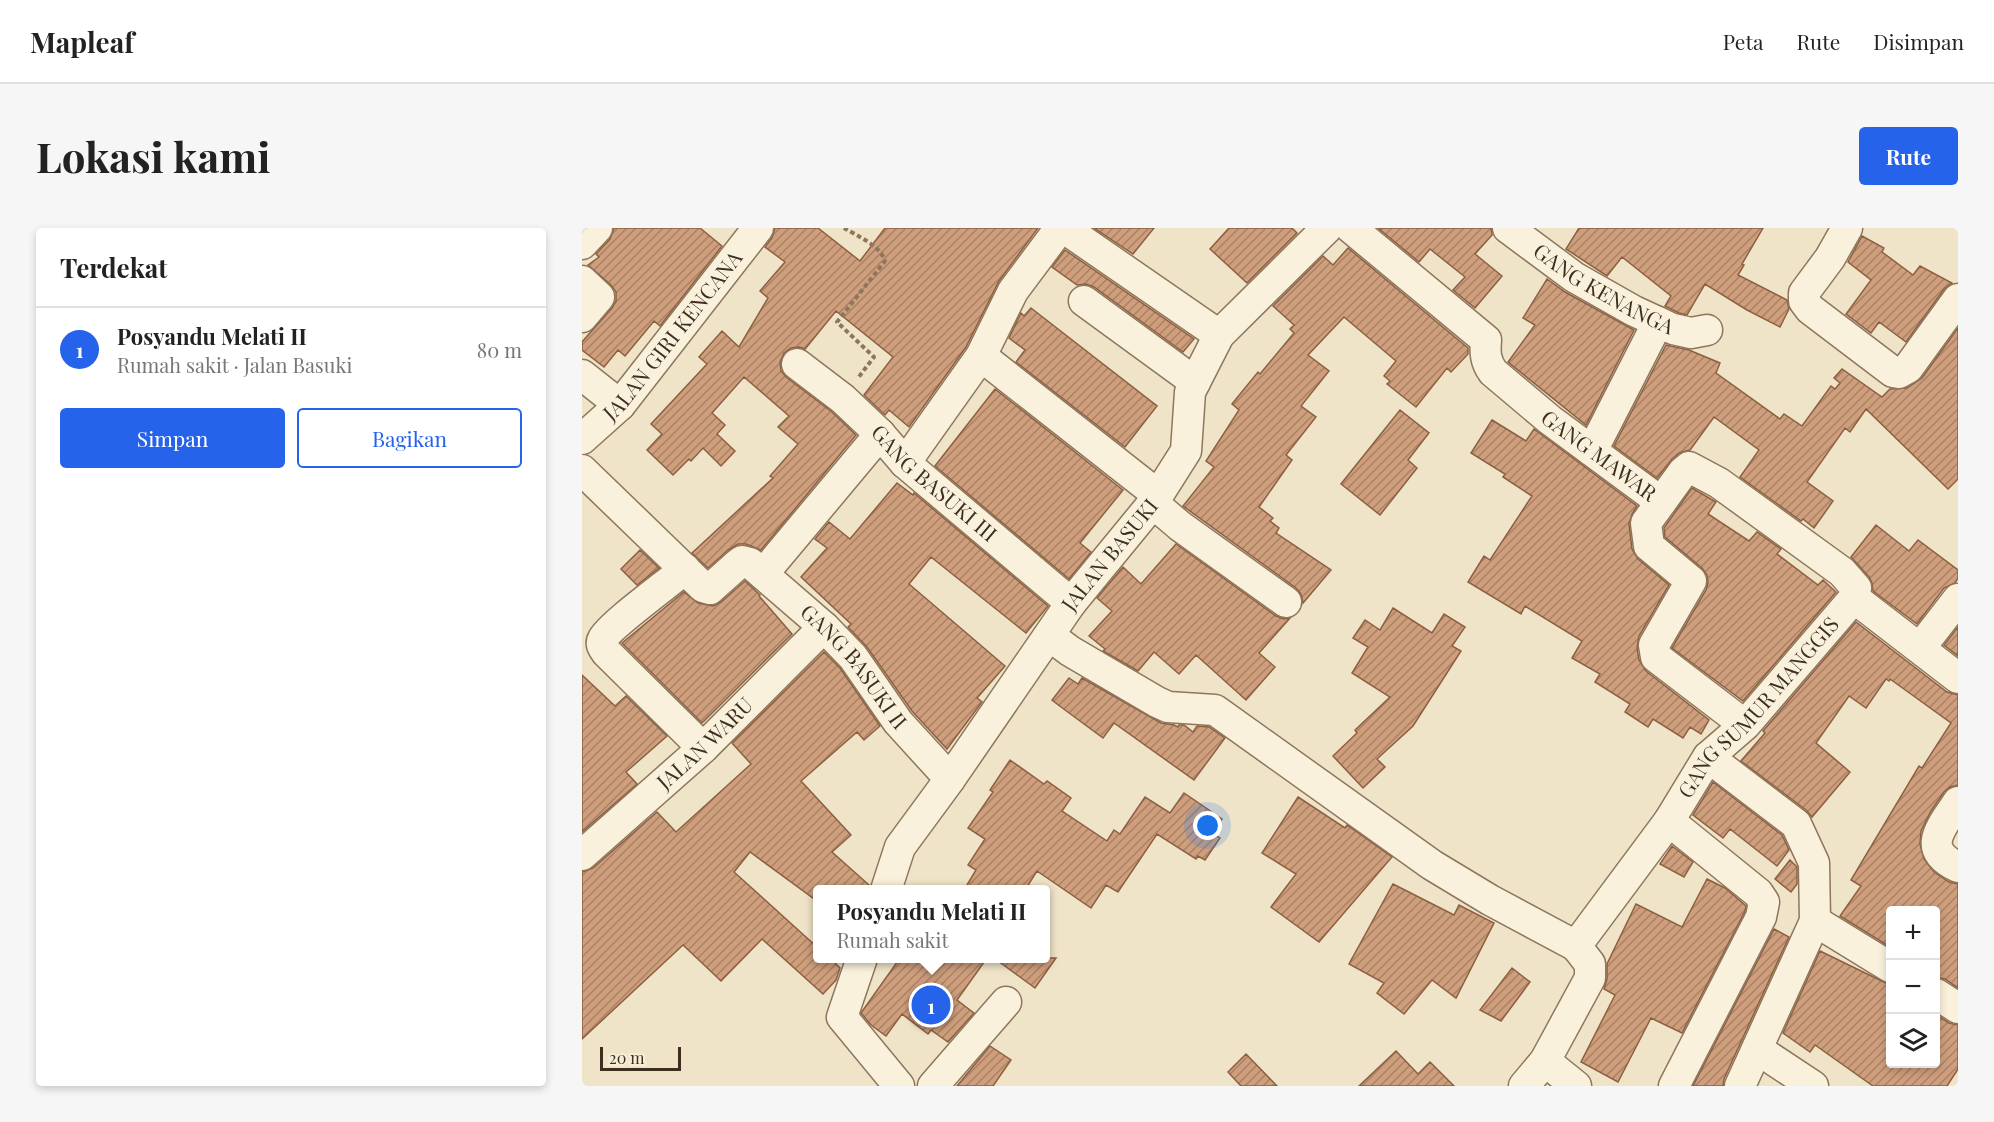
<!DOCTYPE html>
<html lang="id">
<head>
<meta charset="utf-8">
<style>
  body { margin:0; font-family:"Playfair Display",serif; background:#f6f6f6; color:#222 }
  .controls { position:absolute; right:18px; bottom:18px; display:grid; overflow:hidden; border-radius:6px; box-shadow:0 3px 9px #0003 }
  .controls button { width:54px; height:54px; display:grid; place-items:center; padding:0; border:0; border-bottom:2px solid #e0e0e0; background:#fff; color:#222; font:30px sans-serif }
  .scale { position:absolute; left:18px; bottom:15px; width:81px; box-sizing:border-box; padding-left:6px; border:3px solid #3d2e20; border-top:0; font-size:16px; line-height:21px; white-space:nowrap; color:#3d2e20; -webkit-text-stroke:4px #f7eed8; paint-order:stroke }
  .you { position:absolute; left:626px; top:598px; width:21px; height:21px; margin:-15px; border:4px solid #fff; border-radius:50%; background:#1a73e8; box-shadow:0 0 0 9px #1a73e833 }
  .badge { display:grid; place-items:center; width:39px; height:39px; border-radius:50%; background:#2563eb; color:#fff; font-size:20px; font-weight:700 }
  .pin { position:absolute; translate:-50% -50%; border:3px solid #fff; box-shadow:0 2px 6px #0006 }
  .popup { position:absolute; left:231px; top:657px; width:237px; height:78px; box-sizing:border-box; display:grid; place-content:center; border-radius:6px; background:#fff; filter:drop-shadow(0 2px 4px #0005); font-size:20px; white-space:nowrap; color:#767676 }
  .popup b { font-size:22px; color:#222 }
  .popup::after { content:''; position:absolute; left:50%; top:100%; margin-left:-12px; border:12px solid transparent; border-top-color:#fff }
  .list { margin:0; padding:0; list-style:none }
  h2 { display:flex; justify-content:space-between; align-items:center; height:78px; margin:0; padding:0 24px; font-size:26px }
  h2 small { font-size:20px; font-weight:400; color:#767676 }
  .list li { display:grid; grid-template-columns:39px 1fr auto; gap:18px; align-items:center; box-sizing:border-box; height:84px; padding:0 24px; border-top:2px solid #e0e0e0 }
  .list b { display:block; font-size:22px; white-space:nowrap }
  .list p { margin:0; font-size:20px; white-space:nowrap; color:#767676 }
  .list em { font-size:20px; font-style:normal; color:#767676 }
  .actions { display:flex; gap:12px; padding:18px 24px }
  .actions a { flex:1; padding:14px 0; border:2px solid #2563eb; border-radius:6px; text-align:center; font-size:21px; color:#2563eb }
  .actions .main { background:#2563eb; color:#fff }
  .icon { flex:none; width:33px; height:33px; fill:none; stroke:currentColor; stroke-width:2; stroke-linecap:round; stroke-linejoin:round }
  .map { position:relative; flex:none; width:1376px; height:858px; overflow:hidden; border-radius:6px }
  header { display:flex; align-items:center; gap:36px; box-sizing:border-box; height:84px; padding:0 30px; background:#fff; border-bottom:2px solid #e0e0e0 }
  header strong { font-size:28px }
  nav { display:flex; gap:33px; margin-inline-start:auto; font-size:21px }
  .intro { display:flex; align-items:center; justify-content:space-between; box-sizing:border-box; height:144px; padding:0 36px }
  h1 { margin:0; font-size:42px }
  .button { padding:15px 27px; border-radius:6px; background:#2563eb; color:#fff; font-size:21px; font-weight:700 }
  main { display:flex; gap:36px; padding:0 36px }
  aside { flex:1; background:#fff; border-radius:6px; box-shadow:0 3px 9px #0003 }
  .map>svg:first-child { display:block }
  .building { fill:url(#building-hatch); stroke:#8d5f41; stroke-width:1.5 }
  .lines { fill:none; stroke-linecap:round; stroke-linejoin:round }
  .street-casing { stroke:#8d765c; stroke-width:33 }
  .path { stroke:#8d765c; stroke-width:4; stroke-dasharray:4.5 3; stroke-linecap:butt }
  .street { stroke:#faf1dc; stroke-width:30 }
  .labels { text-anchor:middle; stroke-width:4.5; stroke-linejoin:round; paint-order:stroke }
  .street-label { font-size:21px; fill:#3d2e20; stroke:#f7eed8 }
</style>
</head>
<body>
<header>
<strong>Mapleaf</strong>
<nav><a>Peta</a><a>Rute</a><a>Disimpan</a></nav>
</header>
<div class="intro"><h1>Lokasi kami</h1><a class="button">Rute</a></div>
<main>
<aside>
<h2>Terdekat<small></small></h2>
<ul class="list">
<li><span class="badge">1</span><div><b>Posyandu Melati II</b><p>Rumah sakit · Jalan Basuki</p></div><em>80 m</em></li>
</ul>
<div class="actions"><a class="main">Simpan</a><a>Bagikan</a></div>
</aside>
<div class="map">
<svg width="1376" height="858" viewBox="0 0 1376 858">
  <defs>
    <pattern id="building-hatch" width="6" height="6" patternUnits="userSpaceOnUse" patternTransform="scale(1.5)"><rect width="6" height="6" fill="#cf9f7d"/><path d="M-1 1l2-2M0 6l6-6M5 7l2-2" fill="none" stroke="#a98266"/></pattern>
  </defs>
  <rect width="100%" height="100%" fill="#f0e4c8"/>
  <!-- building -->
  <path class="building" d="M32,0H118L140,18L78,98L72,93L43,128L36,122L22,139L0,122V114L30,80L34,73V64L29,57L6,37L17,29L14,26L28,11Z
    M193,0H236L278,33L303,0H456L417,53L384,119L327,199L307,182L303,187L282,167L311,129L254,83L223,121L217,119L209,120L202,125L198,134L199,143L204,149L250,184L274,207L179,322L164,316H156L146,322L126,340L110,325L191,250L188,248L216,216L196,199L207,188L162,149L130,185L143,197L135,206L153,223L139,238L121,220L109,233L107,231L91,247L65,222L80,206L69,196L125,136L117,129L140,103L157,119L186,70L178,63L203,34L183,19L190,10Z
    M512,0H572L551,26Z
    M647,0H710L715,5L665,55L628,21Z
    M796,0H909L910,7L893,26L920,48L893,80L871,62L883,49L848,21L837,34Z
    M997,0H1181L1160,36L1162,37L1156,47L1205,72L1207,81L1198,99L1165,82L1123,56L1105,87L1097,85L1083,78L1089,68L1040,29L1025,48L984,21Z
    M1280,8L1302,20L1300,24L1331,47L1338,38L1370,55L1362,61L1324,114L1297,94L1289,105L1264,86L1289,52L1266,34Z
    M766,20L886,120V126L869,144L865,140L834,179L805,156L808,153L802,148L814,133L762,89L726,127L747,143L719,178L734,189L704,227L710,232L677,279L691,290L688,293L697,300L694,305L749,342L721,375L719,366L714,360L601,278L632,239L624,233L657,182L650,176L676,144L678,146L712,105L708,101L712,97L691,78L741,28L751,37Z
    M483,22L612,111L601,124L512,59L504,56L495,57L470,39Z
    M965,51L983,64L1052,102L1004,197L926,134L953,97L941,90Z
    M449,80L575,178L543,219L434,134L443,122L427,110L439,85L442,88Z
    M1376,100V251L1366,261L1284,181L1268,204L1263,200L1225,254L1251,273L1232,300L1221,291L1219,293L1158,249L1177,222L1132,189L1108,222L1097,225L1090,231L1075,250L1032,218L1084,117L1107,122L1138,135L1134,145L1198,191L1202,186L1220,198L1249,158L1253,161L1258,155L1252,150L1260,141L1300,169L1308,161L1325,160L1340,150Z
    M413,161L541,262L498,315L509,324L487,351L353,238Z
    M818,182L847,205L826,232L835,240L798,287L759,256Z
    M910,192L944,213L952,201L1055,278L1050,286L1047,296L1050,321L1056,331L1087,357L1057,408L1055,420L1057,432L1064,443L1127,492L1119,506L1108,499L1101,510L1071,491L1066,499L1043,484L1048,476L1013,454L1018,446L990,430L1000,413L943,378L939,386L886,354L902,328L908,332L950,268L921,249L923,246L889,225Z
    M315,255L331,267L332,265L466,378L444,405L349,329L327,356L423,438L395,470L400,474L365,521L330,483L285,419L266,399L269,396L219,349L245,320L233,311L247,294L268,311Z
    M1110,260L1134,274L1126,286L1167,313L1175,304L1199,321L1195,326L1236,357L1241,352L1254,364L1161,473L1090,420L1124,362L1126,355L1125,347L1120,340L1083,309L1082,300Z
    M1294,297L1327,323L1336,312L1376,342V350L1373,355L1362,360L1335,396L1291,363L1290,355L1287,349L1269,329Z
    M594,316L694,388L702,391L708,390L677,425L693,439L664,472L614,427L597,446L572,424L556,443L521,423L523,421L507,408L530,383L515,370L541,339L559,356Z
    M58,322L77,340L55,357L39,341Z
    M163,353L178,367L177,368L210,406L120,495L40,415L102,364L116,375L131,378L139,374Z
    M811,380L850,405L862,386L883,399L870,418L879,423L831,498L795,531L803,539L781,560L751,528L775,505L773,502L808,469L770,445L786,419L771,410L783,392L798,402Z
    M1274,394L1365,464L1376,467V557L1368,559L1362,564L1349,583L1339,603L1338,616L1342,631L1352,644L1367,654L1376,656V760L1363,751L1353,749V682H1308V719L1258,688L1279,658L1269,652L1337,538L1340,540L1369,495L1308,451L1307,453L1304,451L1284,480L1267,468L1234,515L1268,544L1230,589L1224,582L1159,533L1183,505L1181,503Z
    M1376,399V428L1362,417Z
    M242,424L258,440L298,498L282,512L275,504L219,553L269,607L250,624L287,657V662H235V673L168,624L152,644L235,719V730H248L258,740L254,752L241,766L180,711L139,753L101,717L0,811V644L11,640L75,584L94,604L169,536L150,515Z
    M0,447L33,478L44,468L85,508L44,544L55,556L0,604Z
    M487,450L496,456L500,450L579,495L592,497L596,499L597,497H602L611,504L615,498L627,499L643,510L612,552L532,495L521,510L479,479L470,472Z
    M428,532L462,556L465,553L489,570L480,583L525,613L532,602L538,606L563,569L588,585L602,565L640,591L631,606L638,610L623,632L616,628L614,631L575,606L536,664L524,657L509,680L455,643L443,662H382L394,642L386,637L403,611L386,600L411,564L408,562Z
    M1131,554L1200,607L1207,622L1195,638L1148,601L1141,610L1111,587Z
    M716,569L763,600L765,597L810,629L737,714L689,679L714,646L680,625Z
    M1090,618L1111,634L1102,649L1078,636Z
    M1208,632L1215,639V656L1209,664L1193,651Z
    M1125,651L1143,660L1164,678L1163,683L1100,805L1069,790L1036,854L999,834L1033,767L1022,761L1025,751V736L1054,676L1100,699Z
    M811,656L872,687L877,677L912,695L874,770L850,752L822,786L795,765L802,755L767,736Z
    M1192,701L1207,709L1142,851L1141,858H1111Z
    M1238,723L1308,757V836H1353V786L1367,795L1376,797V841L1365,858H1291L1233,817L1228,824L1201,805Z
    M318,730H405L375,772L392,785L366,814L349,802L346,806L320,786L304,808L289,797L279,785Z
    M412,730H474L453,760Z
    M930,740L948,754L919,793L898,782Z
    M408,818L429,832L411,858H375Z
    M814,823L836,846L848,834L872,858H777Z
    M664,826L695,858H659L646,844Z"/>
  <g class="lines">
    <defs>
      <g id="street">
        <path d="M482,0L637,107"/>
        <path id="s1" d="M769,0L904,112C903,124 903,133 911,144L968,192L1079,274"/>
        <path id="s2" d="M926,0L992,49L1052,83L1091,101L1109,105L1125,102"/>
        <path d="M1265,0L1248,30L1222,65V73L1228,81L1311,144L1317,145L1326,140L1376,71"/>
        <path d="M0,16L15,0"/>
        <path d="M0,53L17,69L0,89"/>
        <path d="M502,73L613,154"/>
        <path d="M399,128L576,267"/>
        <path id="s3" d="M215,136L261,171L298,206L323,235L489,375"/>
        <path d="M0,147L38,177"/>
        <path id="s4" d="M0,211L38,177L176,0"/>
        <path d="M1010,223L1076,94"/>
        <path d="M323,235L399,128L431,63L478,0"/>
        <path id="s5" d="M0,242L121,359L128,361L156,336L160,333L168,335L242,399L271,429L316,494L368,551"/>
        <path d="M571,275L598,298L704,374"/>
        <path d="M103,341C88,354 27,398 21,411C18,416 21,420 24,424L121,520"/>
        <path d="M181,346L298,206"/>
        <path d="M1272,370L1376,450"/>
        <path d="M468,408L488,423L575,474L586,479L633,482L850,637L908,672L994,718"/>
        <path d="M1338,420L1376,371"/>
        <path d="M1126,529L1214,596L1232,635L1233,693L1158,858"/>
        <path d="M1376,574C1359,600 1338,621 1376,639"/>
        <path d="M1087,593L1176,665L1182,674L1179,689L1092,858"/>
        <path id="s6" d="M0,627L121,520L242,399"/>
        <path id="s7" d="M304,662L318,619L368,551L489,375L571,275L604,223L608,164L637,107L745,0"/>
        <path d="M1233,693L1308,739"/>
        <path d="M280,730L260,789L317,858"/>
        <path d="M1354,766L1376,780"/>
        <path d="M1175,821L1231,858"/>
        <path d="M963,833L994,858"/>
        <path d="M351,858L424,774"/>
        <path id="s8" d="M942,858L963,833L1008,750V736L994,718L1087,593L1126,529L1163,497L1272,370L1274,360L1260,344L1137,255L1107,239L1101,244L1064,295L1067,318L1109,353L1072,417L1074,429L1163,497"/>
      </g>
    </defs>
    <!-- street casing -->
    <use href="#street" class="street-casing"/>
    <!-- path -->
    <path class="path" d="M262,0C275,8 298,17 303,33L255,94L292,129L276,150"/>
    <!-- street -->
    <use href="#street" class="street"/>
  </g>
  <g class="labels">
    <!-- street labels -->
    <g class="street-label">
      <text dy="7" stroke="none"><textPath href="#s2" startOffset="114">GANG KENANGA</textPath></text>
      <text dy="7" stroke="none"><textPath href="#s4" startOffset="138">JALAN GIRI KENCANA</textPath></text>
      <text dy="7" stroke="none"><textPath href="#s1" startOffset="344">GANG MAWAR</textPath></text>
      <text dy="7" stroke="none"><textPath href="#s3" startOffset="182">GANG BASUKI III</textPath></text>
      <text dy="7" stroke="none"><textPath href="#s7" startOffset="405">JALAN BASUKI</textPath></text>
      <text dy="7" stroke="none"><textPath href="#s5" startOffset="374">GANG BASUKI II</textPath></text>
      <text dy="7" stroke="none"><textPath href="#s8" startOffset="465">GANG SUMUR MANGGIS</textPath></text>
      <text dy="7" stroke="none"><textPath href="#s6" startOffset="166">JALAN WARU</textPath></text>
    </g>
  </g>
</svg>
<div class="controls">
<button>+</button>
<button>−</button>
<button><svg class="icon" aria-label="layers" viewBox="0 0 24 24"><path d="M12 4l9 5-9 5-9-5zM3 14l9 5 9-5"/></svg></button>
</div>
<div class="scale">20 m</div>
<div class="you"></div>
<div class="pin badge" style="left:349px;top:777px">1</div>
<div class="popup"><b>Posyandu Melati II</b>Rumah sakit</div>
</div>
</main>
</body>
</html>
